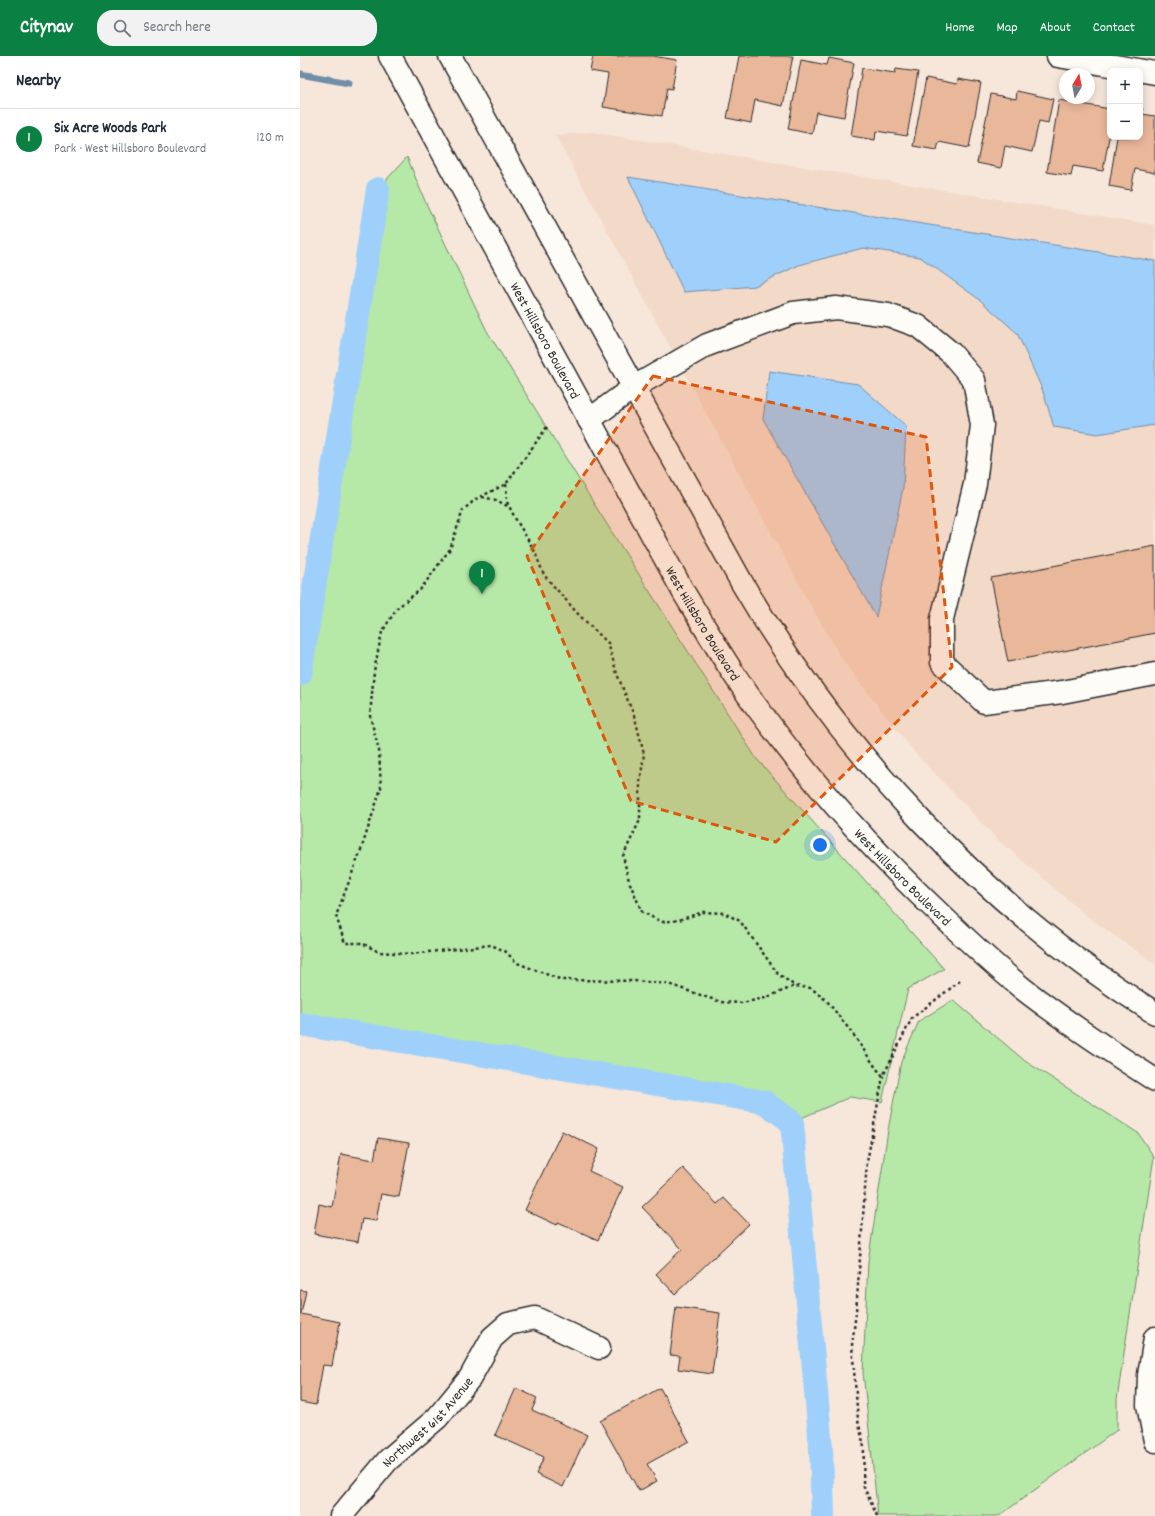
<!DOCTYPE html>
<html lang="en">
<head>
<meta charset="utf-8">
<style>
  body { margin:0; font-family:Dekko,sans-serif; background:#f2f2f3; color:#1f2937 }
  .controls { position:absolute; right:12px; top:12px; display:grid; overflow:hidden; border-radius:8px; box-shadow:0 2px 10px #0003 }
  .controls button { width:36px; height:36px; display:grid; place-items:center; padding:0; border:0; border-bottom:1px solid #e0e1e3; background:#fff; color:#1f2937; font:20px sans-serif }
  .compass { position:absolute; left:759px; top:12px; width:36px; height:36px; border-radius:50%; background:#fff; box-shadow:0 2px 10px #0003; rotate:10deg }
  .you { position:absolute; left:520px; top:789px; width:14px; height:14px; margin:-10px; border:3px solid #fff; border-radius:50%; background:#1a73e8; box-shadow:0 0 0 6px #1a73e833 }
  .badge { display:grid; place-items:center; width:26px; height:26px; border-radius:50%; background:#0b8043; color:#fff; font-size:13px; font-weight:700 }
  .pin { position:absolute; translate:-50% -33px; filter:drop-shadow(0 1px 2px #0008) }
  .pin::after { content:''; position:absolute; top:21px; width:14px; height:12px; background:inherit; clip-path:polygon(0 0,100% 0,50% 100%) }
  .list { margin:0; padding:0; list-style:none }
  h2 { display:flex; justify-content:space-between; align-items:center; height:52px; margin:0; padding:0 16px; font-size:17px }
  h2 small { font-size:13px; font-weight:400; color:#747a83 }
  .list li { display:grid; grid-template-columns:26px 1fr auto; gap:12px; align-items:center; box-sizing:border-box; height:60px; padding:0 16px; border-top:1px solid #e0e1e3 }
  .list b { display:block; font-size:15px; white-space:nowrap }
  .list p { margin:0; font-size:13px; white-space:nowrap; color:#747a83 }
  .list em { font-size:13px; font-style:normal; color:#747a83 }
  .icon { flex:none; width:22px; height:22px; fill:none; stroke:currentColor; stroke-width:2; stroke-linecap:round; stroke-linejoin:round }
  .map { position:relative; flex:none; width:855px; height:1460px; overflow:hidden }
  header { display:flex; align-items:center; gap:24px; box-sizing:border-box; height:56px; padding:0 20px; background:#0b8043; color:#fff }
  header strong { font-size:19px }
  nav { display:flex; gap:22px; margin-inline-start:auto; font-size:14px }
  .search { width:280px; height:36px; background:#f2f2f3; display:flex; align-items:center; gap:10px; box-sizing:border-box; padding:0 14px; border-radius:16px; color:#747a83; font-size:15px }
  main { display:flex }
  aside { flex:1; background:#fff }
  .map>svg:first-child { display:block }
  .built { fill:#f3d9c8 }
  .green { fill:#b6e8a8; stroke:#708a6a }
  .water { fill:#9fd0fb; stroke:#718ea8 }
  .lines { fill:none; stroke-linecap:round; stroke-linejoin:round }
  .stream { stroke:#718ea8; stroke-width:7 }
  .canal { stroke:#9fd0fb; stroke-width:24 }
  .building { fill:#e9b79a; stroke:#2b2b2b }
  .minor-casing { stroke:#2b2b2b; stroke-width:25 }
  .path { stroke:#2b2b2b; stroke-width:2.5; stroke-dasharray:3 3; stroke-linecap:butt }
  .minor { stroke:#fdfcf7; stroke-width:22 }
  .marked { fill:#df570e; fill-opacity:0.2; stroke:#df570e; stroke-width:3; stroke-dasharray:8 5; stroke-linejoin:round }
  .labels { text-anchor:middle; stroke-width:3.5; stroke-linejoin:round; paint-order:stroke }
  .street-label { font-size:14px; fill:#2b2b2b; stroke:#fdfcf7 }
</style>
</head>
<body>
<header>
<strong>Citynav</strong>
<div class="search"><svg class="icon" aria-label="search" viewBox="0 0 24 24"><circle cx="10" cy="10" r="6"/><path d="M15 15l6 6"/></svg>Search here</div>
<nav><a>Home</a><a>Map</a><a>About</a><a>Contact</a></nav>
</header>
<main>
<aside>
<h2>Nearby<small></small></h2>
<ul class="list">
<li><span class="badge">1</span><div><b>Six Acre Woods Park</b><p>Park · West Hillsboro Boulevard</p></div><em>120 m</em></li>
</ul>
</aside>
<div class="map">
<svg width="855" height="1460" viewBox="0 0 855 1460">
  <rect width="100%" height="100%" fill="#f7e7db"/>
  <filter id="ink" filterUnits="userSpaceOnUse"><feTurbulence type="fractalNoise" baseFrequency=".025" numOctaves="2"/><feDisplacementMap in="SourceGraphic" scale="8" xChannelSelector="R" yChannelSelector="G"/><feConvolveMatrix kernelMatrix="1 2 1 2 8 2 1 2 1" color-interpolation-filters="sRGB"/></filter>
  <g filter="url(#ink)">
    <!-- built -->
    <path class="built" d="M292,76L855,169V908L789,862L697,783L615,697L543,605L505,539L255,79Z"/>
    <!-- green -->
    <path class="green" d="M107,101L125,145L187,275L301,459L456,702L644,913L608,933L582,1046L550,1041L492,1066L464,1046L0,968V618L78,133Z
      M653,944L725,1005L838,1077L854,1101L817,1343V1374L699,1460H578L563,1316L568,1206L588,1074L601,1006L619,965Z"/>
    <!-- water -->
    <path class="water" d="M328,121L855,205V369L797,378L754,371L742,333L717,277L680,244L620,201L563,192L499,209L455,230L384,236Z
      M469,315L558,328L606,370L603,432L576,561L463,363Z"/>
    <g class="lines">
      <!-- stream -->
      <path class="stream" d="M0,18L49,27"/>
      <!-- canal -->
      <path class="canal" d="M0,618L78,133
        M0,968L464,1046L492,1066L521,1392L523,1460"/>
    </g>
    <!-- building -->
    <path class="building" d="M293,0H353L377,4L372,33L367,32L362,60L303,51L308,18L290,15Z
      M439,0H493L483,50L455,44L451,67L427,62Z
      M529,2L554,7L544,61L516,56L512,78L488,73L501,4L527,9Z
      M562,12L595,17L596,13L618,16L607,80L576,75L575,84L551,80Z
      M626,22L657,28L658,23L681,27L669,92L639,86L637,94L613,90Z
      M717,35L753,43L748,67L739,65L732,96L705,90L701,112L677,107L691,38L716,43Z
      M759,44L810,53V76L803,115L773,110L771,120L747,116Z
      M840,52L843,53L842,58L855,60V117L835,113L831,134L809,130L817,81H840Z
      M855,490V577L708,606L691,522Z
      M262,1075L299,1093L289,1115L323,1131L298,1184L258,1166L257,1169L225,1154Z
      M78,1082L109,1087L99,1141L81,1138L76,1165L62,1163L58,1186L14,1178L19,1148L32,1151L41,1098L74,1104Z
      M383,1112L417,1148L424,1142L449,1168L375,1238L356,1218L382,1193L342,1151Z
      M0,1234L6,1235L1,1258L40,1266L32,1310L23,1309L16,1349L0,1346Z
      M376,1251L420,1257L412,1318L378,1313L380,1300L370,1299Z
      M216,1332L237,1342L232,1354L287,1379L263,1431L236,1418L244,1401L195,1379Z
      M360,1332L389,1385L347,1408L357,1425L339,1435L300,1365Z"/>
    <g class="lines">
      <defs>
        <g id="minor">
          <path id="s1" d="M90,0L384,537C409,578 433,620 462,658C516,732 574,796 640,858C667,884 694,909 722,932C764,965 810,995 855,1024"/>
          <path d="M150,0L442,527C543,700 686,850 855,957"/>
          <path d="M758,0L855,17"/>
          <path d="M289,364L334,331L407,289L493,257L536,252L588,259L618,270L651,297L674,324L682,369L675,428L642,563V606L684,646L762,636L855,618"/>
          <path d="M855,1282L849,1319L848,1349L855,1385"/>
          <path id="s2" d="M41,1460L88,1404L137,1362L170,1322L192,1282L208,1268L235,1262L299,1292"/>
        </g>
      </defs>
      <!-- minor casing -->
      <use href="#minor" class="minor-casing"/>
      <!-- path -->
      <path class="path" d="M247,371L206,428L176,443L163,454L150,493L120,534L97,552L82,576L74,615L70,660L79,694L81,732L62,791L36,860L45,887H62L79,896L111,898L191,889L205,895L217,907L262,924L335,925L368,928L421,946L442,947L465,942L495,930L511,932L527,945L553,978L576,1012L583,1020L612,962L660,925
        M206,428L207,446L215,462L234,494L244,519L279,559L308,587L317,618L335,662L344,698L340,726V764L323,800L329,825L342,856L362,866L379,864L403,856L424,857L440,865L478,918L495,930
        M182,441L196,444L209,451
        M577,1460L563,1429L564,1391L558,1364L552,1289L556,1256L567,1106L583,1020"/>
      <!-- minor -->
      <use href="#minor" class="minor"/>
    </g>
  </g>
  <!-- marked area -->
  <path class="marked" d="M353,320L626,381L652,611L476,786L331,745L227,500Z"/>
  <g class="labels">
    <!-- street labels -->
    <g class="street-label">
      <text dy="5" stroke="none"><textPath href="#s1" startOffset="324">West Hillsboro Boulevard</textPath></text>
      <text dy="5" stroke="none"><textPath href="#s1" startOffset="648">West Hillsboro Boulevard</textPath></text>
      <text dy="5" stroke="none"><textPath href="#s1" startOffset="972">West Hillsboro Boulevard</textPath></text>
      <text dy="5" stroke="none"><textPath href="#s2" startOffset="128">Northwest 61st Avenue</textPath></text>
    </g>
  </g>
</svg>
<div class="controls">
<button>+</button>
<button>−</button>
</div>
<svg class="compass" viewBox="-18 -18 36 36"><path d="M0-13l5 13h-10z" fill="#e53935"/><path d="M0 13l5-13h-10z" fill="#747a83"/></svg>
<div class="you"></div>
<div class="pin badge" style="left:182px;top:538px">1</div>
</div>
</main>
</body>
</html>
